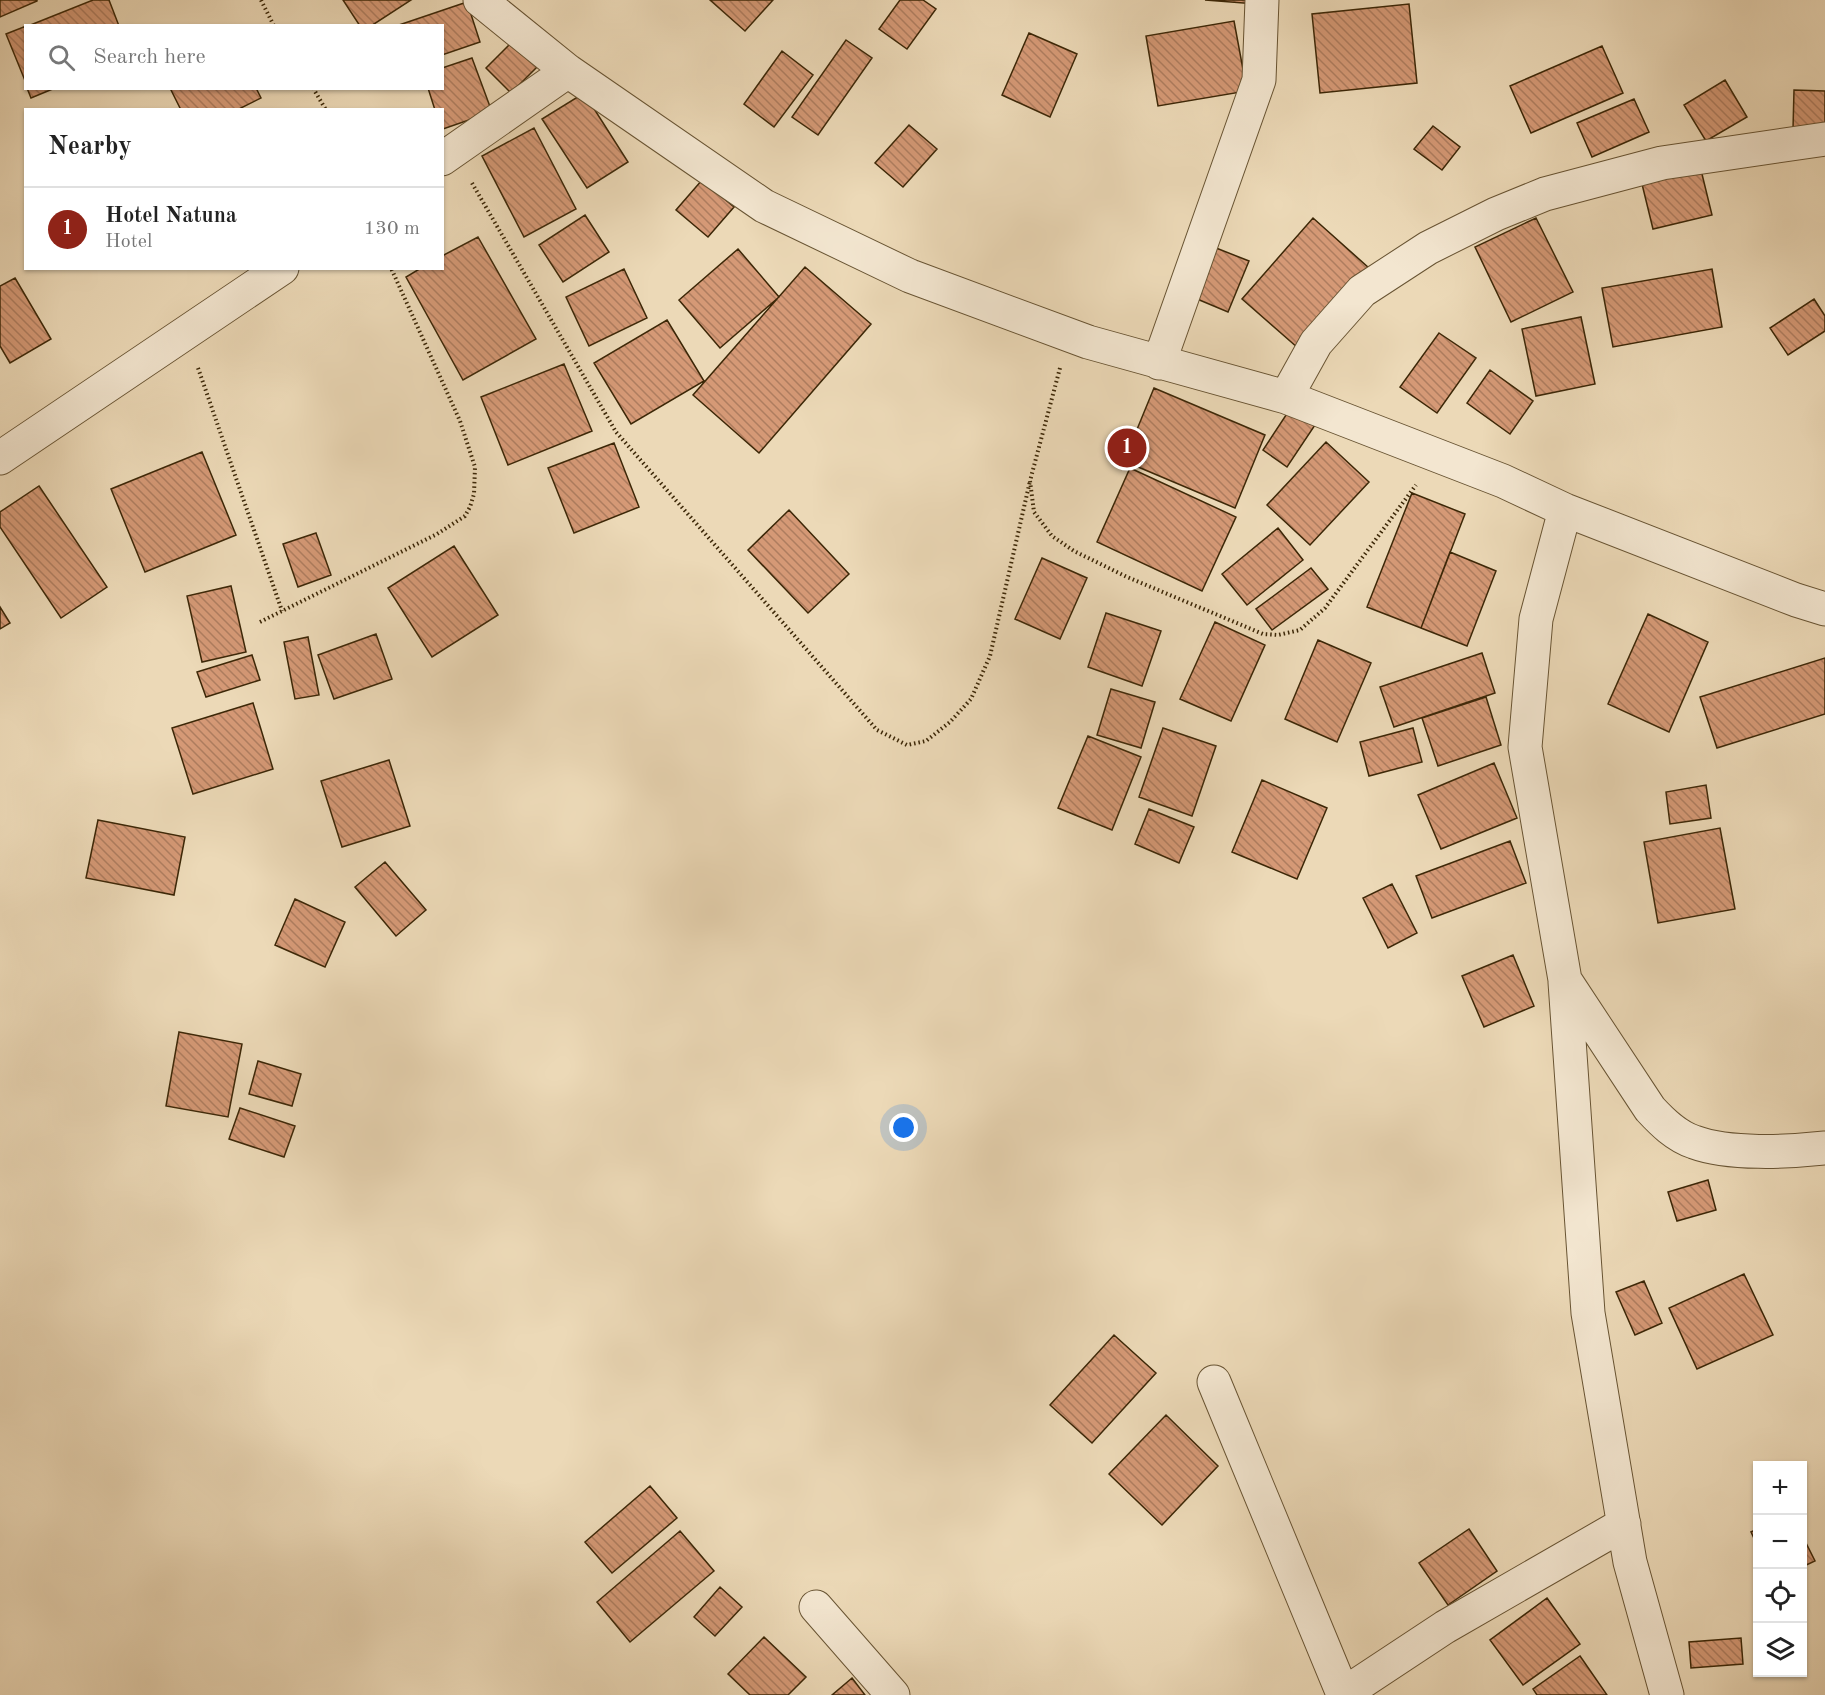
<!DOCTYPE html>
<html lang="en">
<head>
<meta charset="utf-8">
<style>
  body { margin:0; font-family:"Old Standard TT",serif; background:#f2f2f2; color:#222 }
  .controls { position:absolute; right:18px; bottom:18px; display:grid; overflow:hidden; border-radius:0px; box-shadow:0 2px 4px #0004 }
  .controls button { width:54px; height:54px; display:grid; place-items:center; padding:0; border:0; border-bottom:2px solid #e0e0e0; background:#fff; color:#222; font:30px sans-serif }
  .you { position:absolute; left:904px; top:1128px; width:21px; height:21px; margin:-15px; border:4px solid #fff; border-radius:50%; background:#1a73e8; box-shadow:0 0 0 9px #1a73e833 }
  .badge { display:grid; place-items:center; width:39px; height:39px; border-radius:50%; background:#8f2418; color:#fff; font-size:20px; font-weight:700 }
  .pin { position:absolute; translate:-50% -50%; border:3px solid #fff; box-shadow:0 2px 6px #0006 }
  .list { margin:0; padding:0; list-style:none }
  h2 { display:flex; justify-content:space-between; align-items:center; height:78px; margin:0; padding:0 24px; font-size:26px }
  h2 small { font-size:20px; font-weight:400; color:#767676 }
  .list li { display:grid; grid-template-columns:39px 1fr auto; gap:18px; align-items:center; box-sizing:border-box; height:84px; padding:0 24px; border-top:2px solid #e0e0e0 }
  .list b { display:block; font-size:22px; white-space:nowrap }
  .list p { margin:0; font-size:20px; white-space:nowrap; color:#767676 }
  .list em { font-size:20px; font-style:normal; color:#767676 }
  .icon { flex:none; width:33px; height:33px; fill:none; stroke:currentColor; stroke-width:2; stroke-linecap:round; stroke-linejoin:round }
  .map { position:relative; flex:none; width:1825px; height:1695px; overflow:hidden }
  .search { position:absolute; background:#fff; box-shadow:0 2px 4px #0004; left:24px; top:24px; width:420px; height:66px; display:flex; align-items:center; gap:15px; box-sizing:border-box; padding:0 21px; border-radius:0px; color:#767676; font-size:22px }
  .panel { position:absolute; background:#fff; box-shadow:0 2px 4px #0004; left:24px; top:108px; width:420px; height:162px; border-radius:0px }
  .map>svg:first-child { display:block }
  .building { fill:url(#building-back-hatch); stroke:#3c2707; stroke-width:1.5 }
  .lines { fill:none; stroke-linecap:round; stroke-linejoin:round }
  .minor-casing { stroke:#685433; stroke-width:35 }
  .path { stroke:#3c2707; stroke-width:4; stroke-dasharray:1.5 3; stroke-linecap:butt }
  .minor { stroke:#f3e6d0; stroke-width:33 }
</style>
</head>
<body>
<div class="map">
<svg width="1825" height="1695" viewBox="0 0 1825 1695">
  <defs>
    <pattern id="building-back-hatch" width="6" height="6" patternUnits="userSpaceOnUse" patternTransform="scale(1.5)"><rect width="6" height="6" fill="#d59976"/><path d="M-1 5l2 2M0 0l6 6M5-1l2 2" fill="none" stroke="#ae7d5f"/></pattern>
  </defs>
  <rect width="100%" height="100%" fill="#ecd9b7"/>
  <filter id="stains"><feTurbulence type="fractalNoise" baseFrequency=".00333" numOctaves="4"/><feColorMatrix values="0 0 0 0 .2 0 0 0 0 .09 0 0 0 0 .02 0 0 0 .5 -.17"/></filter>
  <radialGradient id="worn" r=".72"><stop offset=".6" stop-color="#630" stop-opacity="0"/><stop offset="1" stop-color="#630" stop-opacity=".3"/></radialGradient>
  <!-- building -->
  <path class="building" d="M0,0H37V1L0,17Z
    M93,0H109L119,26H28Z
    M343,0H411L371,26H360Z
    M710,0H773L745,31Z
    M900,0H923L936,9L907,49L879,29Z
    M1205,0H1256V4Z
    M467,2L480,42L442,55V26H396Z
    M1409,4L1417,83L1320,93L1312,14Z
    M1234,21L1247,91L1158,106L1146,36Z
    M26,26V83L6,34Z
    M1029,33L1077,54L1050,117L1002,95Z
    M846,40L872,58L818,135L792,117Z
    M512,42L537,67L511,93L486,68Z
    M1602,46L1623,93L1531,133L1510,86Z
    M782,51L813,75L774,127L744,104Z
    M472,58L492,112L443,129L442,110H435L428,88H442V68Z
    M1725,80L1747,117L1706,141L1684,105Z
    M27,88H55L31,98Z
    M170,88H256L261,98L237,110H181Z
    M1794,90L1825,91V130L1793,129Z
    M584,93L628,162L587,188L542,119Z
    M1634,99L1649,132L1592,157L1577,123Z
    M909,125L937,149L903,187L875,163Z
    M1433,126L1460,147L1442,170L1414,149Z
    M534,128L576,209L524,237L482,156Z
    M1701,170L1712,215L1653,229L1642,184Z
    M702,180L734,207L708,237L676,210Z
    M585,215L609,252L563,282L539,245Z
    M1313,218L1369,268L1298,348L1242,299Z
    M1536,218L1573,292L1511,322L1475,247Z
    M478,237L536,339L463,380L406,277L421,268H442V256Z
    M1211,246L1249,261L1228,312L1190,296Z
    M738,249L779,297L720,348L679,300Z
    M805,267L871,324L759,453L693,395Z
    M624,269L647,318L589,346L566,297Z
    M1712,269L1722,327L1613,347L1602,288Z
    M15,278L51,339L10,363L0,346V286Z
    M1814,299L1825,316V331L1788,355L1770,328Z
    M1581,317L1595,384L1536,396L1522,329Z
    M667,320L704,381L631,424L594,363Z
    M1439,333L1476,358L1437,413L1400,387Z
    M564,364L592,431L508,465L481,397Z
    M1490,370L1533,401L1510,434L1467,403Z
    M1154,388L1265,435L1235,508L1124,461Z
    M1290,409L1315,425L1287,467L1263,450Z
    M1326,442L1369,482L1310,545L1267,505Z
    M614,443L639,507L574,533L548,468Z
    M202,452L236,535L145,572L111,489Z
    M1130,468L1236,517L1202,591L1097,542Z
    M39,486L107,587L61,618L0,527V512Z
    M1412,493L1465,514L1421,628L1367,607Z
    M789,510L849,574L808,613L748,550Z
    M1278,528L1303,560L1247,605L1222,574Z
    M316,533L331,575L298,587L283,544Z
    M454,546L498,615L432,657L388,588Z
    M1450,552L1496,571L1467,646L1421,628Z
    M1042,558L1087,578L1060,639L1015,619Z
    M1311,568L1328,589L1272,630L1256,609Z
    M231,586L246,652L202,662L187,596Z
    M0,607L10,623L0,629Z
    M1106,613L1161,631L1142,686L1088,667Z
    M1648,614L1708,642L1669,732L1608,704Z
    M1215,622L1265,645L1231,721L1180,699Z
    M376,634L392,679L334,699L318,655Z
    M308,637L319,695L295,699L284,642Z
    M1318,640L1371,663L1337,742L1285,719Z
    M1482,653L1495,693L1394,727L1380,687Z
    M252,655L260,680L206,697L197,672Z
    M1825,658V714L1717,748L1700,697Z
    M1111,689L1155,702L1141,748L1097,735Z
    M1486,697L1501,745L1438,766L1422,718Z
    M253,703L273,769L193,794L172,728Z
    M1163,728L1216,746L1192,816L1139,797Z
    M1413,728L1422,762L1369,776L1360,742Z
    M1088,736L1141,757L1112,830L1058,808Z
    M389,760L410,826L342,847L321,781Z
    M1494,763L1517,818L1441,849L1418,795Z
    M1262,780L1327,808L1297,879L1232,852Z
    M1706,785L1711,818L1670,824L1666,792Z
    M1149,809L1194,827L1179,863L1135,844Z
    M98,820L185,837L174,895L86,878Z
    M1720,828L1735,909L1658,923L1644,842Z
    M1510,841L1526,883L1432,918L1416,876Z
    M385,862L426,910L396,936L355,887Z
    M1392,884L1417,933L1388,948L1363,898Z
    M295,899L345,922L325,967L275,945Z
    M1513,955L1534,1006L1484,1027L1462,976Z
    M179,1032L242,1044L228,1117L166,1106Z
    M258,1061L301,1074L292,1106L249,1094Z
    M240,1108L295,1126L284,1157L229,1139Z
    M1708,1180L1716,1210L1677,1221L1668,1192Z
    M1744,1274L1773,1335L1697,1369L1669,1308Z
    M1644,1281L1662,1323L1635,1335L1616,1292Z
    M1114,1335L1156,1373L1092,1443L1050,1405Z
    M1166,1415L1218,1466L1162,1525L1109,1474Z
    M650,1486L677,1518L612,1573L585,1542Z
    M1469,1529L1497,1571L1448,1605L1419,1563Z
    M1758,1529V1547L1751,1532Z
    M680,1531L714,1571L630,1642L597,1602Z
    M1802,1535L1815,1561L1802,1567Z
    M720,1587L742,1607L715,1636L694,1617Z
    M1547,1598L1580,1644L1523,1685L1490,1640Z
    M764,1637L806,1677L788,1695H750L728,1674Z
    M1741,1638L1743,1664L1691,1668L1689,1642Z
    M1580,1656L1607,1695H1537L1533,1689Z
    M852,1678L865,1695H832Z"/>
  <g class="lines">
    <defs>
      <path id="minor" d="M480,0L568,71L764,206L910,276L1088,342L1286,397L1503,481L1565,510L1796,600L1825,609
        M442,159L568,71
        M1159,363L1259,80L1262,0
        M1286,397L1316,343L1362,291L1428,248L1496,214L1545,194L1662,163L1825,139
        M0,458L282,268
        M1565,510L1536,619L1525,747L1565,980L1650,1109C1662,1122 1676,1136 1694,1142C1729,1155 1788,1152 1825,1148
        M1565,982L1588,1313L1630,1562L1667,1695
        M1214,1382L1343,1694
        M816,1607L893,1695
        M1342,1695L1445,1627L1624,1524"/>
    </defs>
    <!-- minor casing -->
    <use href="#minor" class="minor-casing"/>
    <!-- path -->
    <path class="path" d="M261,0L274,26
      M313,88L326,110
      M472,183L616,432L877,730L907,745L926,741L950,722L971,699L990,656L1030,481
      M198,368L282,611
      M1060,368L1030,481L1034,512L1052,536L1074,551L1127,577L1263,634L1278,635L1300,630L1325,608L1416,485
      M260,622L437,534L465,516L470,507L474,494L475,467L460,421L391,268"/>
    <!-- minor -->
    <use href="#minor" class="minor"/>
  </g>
  <rect width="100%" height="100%" filter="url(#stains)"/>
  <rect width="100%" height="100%" fill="url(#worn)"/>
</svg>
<div class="controls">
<button>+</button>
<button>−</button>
<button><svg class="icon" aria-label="locate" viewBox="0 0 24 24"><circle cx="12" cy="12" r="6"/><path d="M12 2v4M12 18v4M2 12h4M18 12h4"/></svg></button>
<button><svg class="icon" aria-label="layers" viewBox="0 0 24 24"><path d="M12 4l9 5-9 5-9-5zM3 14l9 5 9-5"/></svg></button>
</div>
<div class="you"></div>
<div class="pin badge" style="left:1127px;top:448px">1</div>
<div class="search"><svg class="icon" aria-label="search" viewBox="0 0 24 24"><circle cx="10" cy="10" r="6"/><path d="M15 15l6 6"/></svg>Search here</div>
<section class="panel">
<h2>Nearby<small></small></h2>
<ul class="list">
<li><span class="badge">1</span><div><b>Hotel Natuna</b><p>Hotel</p></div><em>130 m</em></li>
</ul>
</section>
</div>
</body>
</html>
